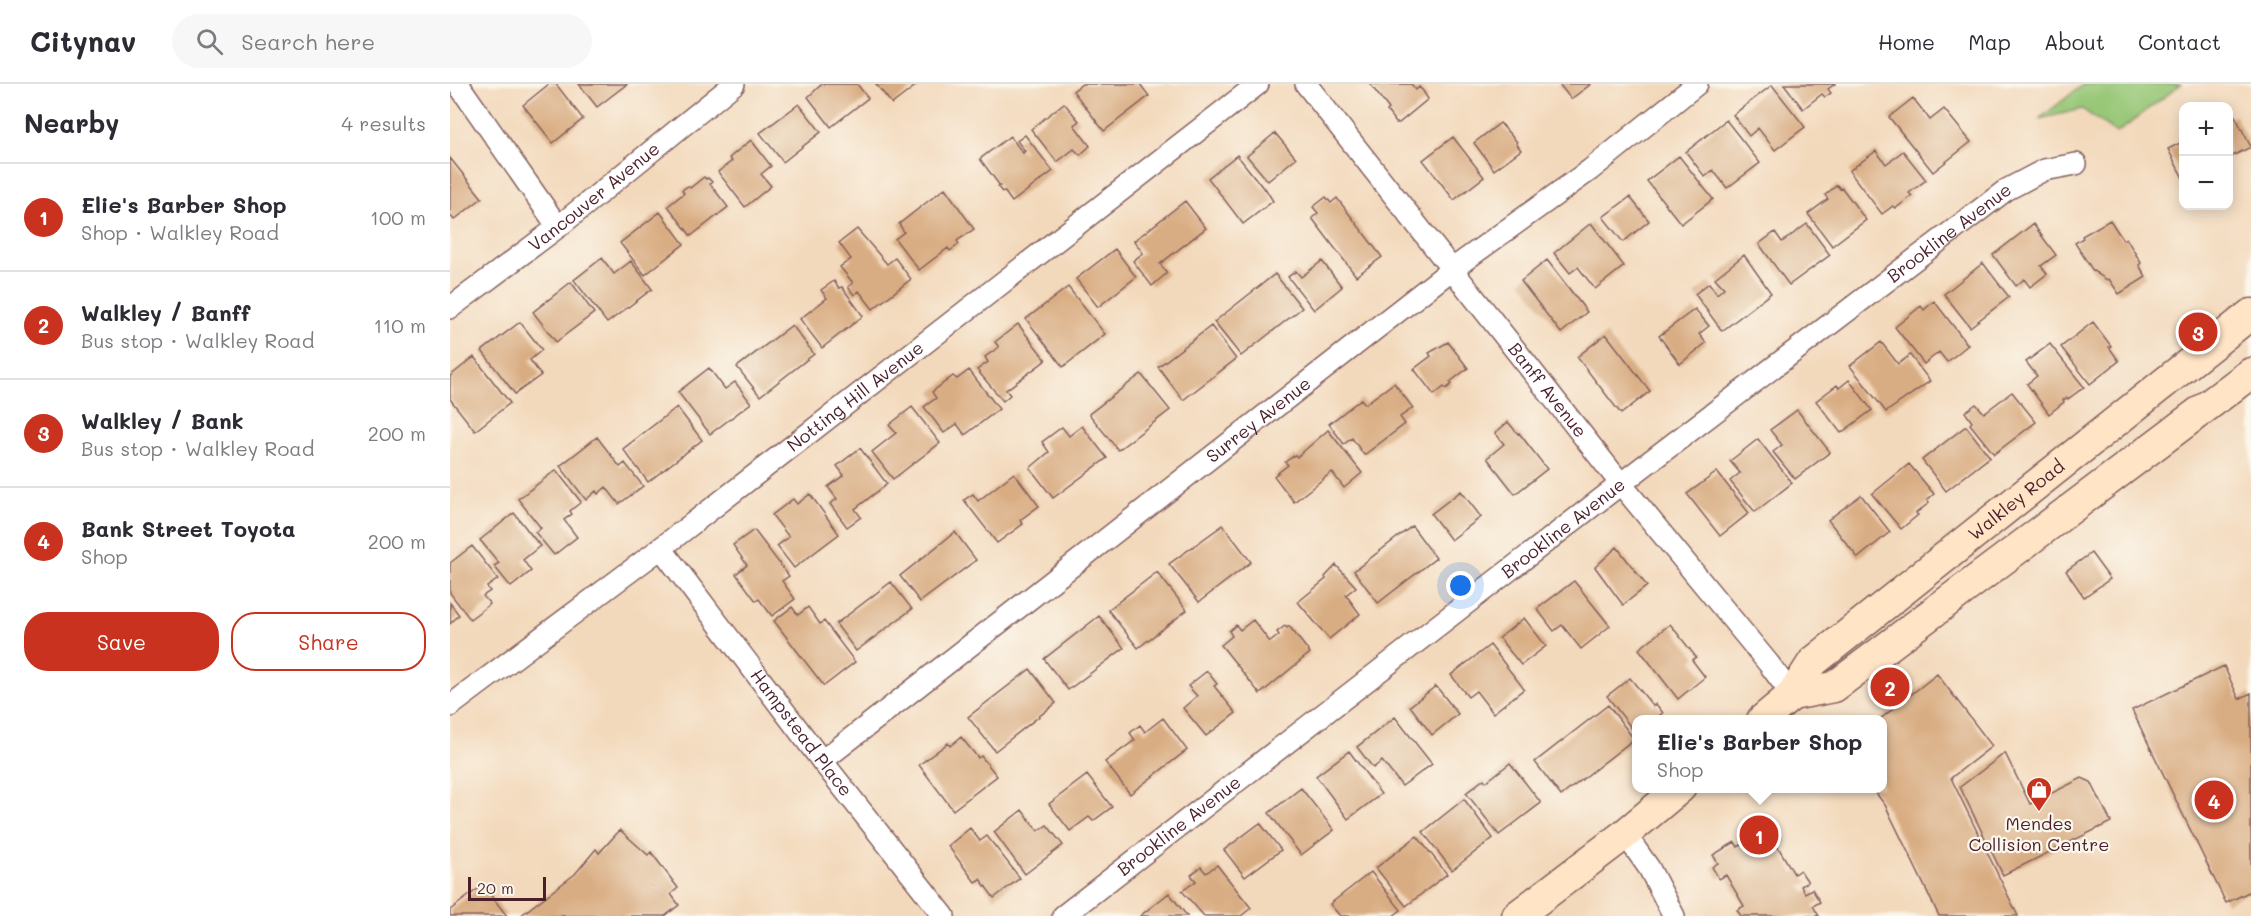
<!DOCTYPE html>
<html lang="en">
<head>
<meta charset="utf-8">
<style>
  body { margin:0; font-family:Mali,sans-serif; background:#f7f7f7; color:#2b2b33 }
  .controls { position:absolute; right:18px; top:18px; display:grid; overflow:hidden; border-radius:12px; box-shadow:0 3px 15px #0003 }
  .controls button { width:54px; height:54px; display:grid; place-items:center; padding:0; border:0; border-bottom:2px solid #e1e1e2; background:#fff; color:#2b2b33; font:30px sans-serif }
  .scale { position:absolute; left:18px; bottom:15px; width:78px; box-sizing:border-box; padding-left:6px; border:3px solid #4a1f2b; border-top:0; font-size:16px; line-height:21px; white-space:nowrap; color:#4a1f2b; -webkit-text-stroke:4px #fbf7ec; paint-order:stroke }
  .you { position:absolute; left:1011px; top:502px; width:21px; height:21px; margin:-15px; border:4px solid #fff; border-radius:50%; background:#1a73e8; box-shadow:0 0 0 9px #1a73e833 }
  .badge { display:grid; place-items:center; width:39px; height:39px; border-radius:50%; background:#c8321e; color:#fff; font-size:20px; font-weight:700 }
  .pin { position:absolute; translate:-50% -50%; border:3px solid #fff; box-shadow:0 2px 6px #0006 }
  .popup { position:absolute; left:1182px; top:631px; width:255px; height:78px; box-sizing:border-box; display:grid; place-content:center; border-radius:12px; background:#fff; filter:drop-shadow(0 2px 4px #0005); font-size:20px; white-space:nowrap; color:#7c7c81 }
  .popup b { font-size:22px; color:#2b2b33 }
  .popup::after { content:''; position:absolute; left:50%; top:100%; margin-left:-12px; border:12px solid transparent; border-top-color:#fff }
  .list { margin:0; padding:0; list-style:none }
  h2 { display:flex; justify-content:space-between; align-items:center; height:78px; margin:0; padding:0 24px; font-size:26px }
  h2 small { font-size:20px; font-weight:400; color:#7c7c81 }
  .list li { display:grid; grid-template-columns:39px 1fr auto; gap:18px; align-items:center; box-sizing:border-box; height:108px; padding:0 24px; border-top:2px solid #e1e1e2 }
  .list b { display:block; font-size:22px; white-space:nowrap }
  .list p { margin:0; font-size:20px; white-space:nowrap; color:#7c7c81 }
  .list em { font-size:20px; font-style:normal; color:#7c7c81 }
  .actions { display:flex; gap:12px; padding:18px 24px }
  .actions a { flex:1; padding:14px 0; border:2px solid #c8321e; border-radius:24px; text-align:center; font-size:21px; color:#c8321e }
  .actions .main { background:#c8321e; color:#fff }
  .icon { flex:none; width:33px; height:33px; fill:none; stroke:currentColor; stroke-width:2; stroke-linecap:round; stroke-linejoin:round }
  .map { position:relative; flex:none; width:1801px; height:832px; overflow:hidden }
  header { display:flex; align-items:center; gap:36px; box-sizing:border-box; height:84px; padding:0 30px; background:#fff; border-bottom:2px solid #e1e1e2 }
  header strong { font-size:28px }
  nav { display:flex; gap:33px; margin-inline-start:auto; font-size:21px }
  .search { width:420px; height:54px; background:#f7f7f7; display:flex; align-items:center; gap:15px; box-sizing:border-box; padding:0 21px; border-radius:33px; color:#7c7c81; font-size:22px }
  main { display:flex }
  aside { flex:1; background:#fff }
  .map>svg:first-child { display:block }
  .green { fill:#97c777; stroke:#707351; stroke-width:1.5 }
  .building { fill:#d9ad83 }
  .lines { fill:none; stroke-linecap:round; stroke-linejoin:round }
  .minor-casing { stroke:#85605e; stroke-width:24 }
  .secondary-casing { stroke:#85605e; stroke-width:33 }
  .minor { stroke:#fff; stroke-width:21 }
  .secondary { stroke:#ffe4c6; stroke-width:30 }
  .labels { text-anchor:middle; stroke-width:4.5; stroke-linejoin:round; paint-order:stroke }
  .street-label { font-size:18px; fill:#4a1f2b; stroke:#fbf7ec }
  .poi-label { font-size:18px; fill:#4a1f2b; stroke:#fbf7ec }
</style>
</head>
<body>
<header>
<strong>Citynav</strong>
<div class="search"><svg class="icon" aria-label="search" viewBox="0 0 24 24"><circle cx="10" cy="10" r="6"/><path d="M15 15l6 6"/></svg>Search here</div>
<nav><a>Home</a><a>Map</a><a>About</a><a>Contact</a></nav>
</header>
<main>
<aside>
<h2>Nearby<small>4 results</small></h2>
<ul class="list">
<li><span class="badge">1</span><div><b>Elie's Barber Shop</b><p>Shop · Walkley Road</p></div><em>100 m</em></li>
<li><span class="badge">2</span><div><b>Walkley / Banff</b><p>Bus stop · Walkley Road</p></div><em>110 m</em></li>
<li><span class="badge">3</span><div><b>Walkley / Bank</b><p>Bus stop · Walkley Road</p></div><em>200 m</em></li>
<li><span class="badge">4</span><div><b>Bank Street Toyota</b><p>Shop</p></div><em>200 m</em></li>
</ul>
<div class="actions"><a class="main">Save</a><a>Share</a></div>
</aside>
<div class="map">
<svg width="1801" height="832" viewBox="0 0 1801 832">
  <rect width="100%" height="100%" fill="#fbf7ec"/>
  <filter id="ink" filterUnits="userSpaceOnUse"><feTurbulence type="fractalNoise" baseFrequency=".0167" numOctaves="2"/><feDisplacementMap in="SourceGraphic" scale="12" xChannelSelector="R" yChannelSelector="G"/><feConvolveMatrix kernelMatrix="1 2 1 2 8 2 1 2 1" color-interpolation-filters="sRGB"/></filter>
  <filter id="wash" filterUnits="userSpaceOnUse"><feTurbulence type="fractalNoise" baseFrequency=".008" numOctaves="4" result="noise"/><feDisplacementMap in="SourceGraphic" scale="24" xChannelSelector="R" yChannelSelector="G"/><feGaussianBlur stdDeviation="1.35" result="paint"/><feColorMatrix in="noise" values="0 0 0 0 0 0 0 0 0 0 0 0 0 0 0 0 0 1.4 0 .05"/><feComposite in="paint" operator="in"/></filter>
  <g filter="url(#wash)">
    <rect width="100%" height="100%" fill="#f3d9bc"/>
    <!-- green -->
    <path class="green" d="M1634,0H1731L1667,49L1632,25L1589,35Z"/>
    <g id="blocks">
      <!-- building -->
      <path class="building" d="M99,0H106L133,35L103,59L73,21Z
        M129,0H177L147,23Z
        M372,0H407L418,14L381,43L358,13Z
        M426,0H468L442,20Z
        M632,0H690L699,12L654,47L623,7Z
        M920,0H961L966,6L969,3L973,7L978,15L949,39H946L937,27L939,25Z
        M1109,0H1141L1121,15Z
        M1334,0H1385L1378,5L1381,9L1375,13L1372,10L1353,25Z
        M1322,1L1355,43L1325,66L1308,44L1299,52L1283,31Z
        M1463,14L1480,36L1494,25L1521,58L1483,88L1439,33Z
        M614,19L629,37L624,41L640,62L630,71L624,65L607,78L581,45Z
        M349,20L371,48L333,78L310,49Z
        M1785,32L1801,63L1778,74V35Z
        M1276,36L1310,79L1277,104L1263,86L1255,93L1236,68Z
        M1050,39L1067,58L1066,59L1071,66L1044,86L1024,59Z
        M825,49L846,74L818,97L797,72Z
        M575,51L603,87L562,118L554,107L552,108L548,103L550,102L530,75L560,52L573,69L575,67L567,57Z
        M1003,53L1034,93L1004,116L973,76Z
        M301,56L321,82L311,90L321,102L295,123L268,88L282,77L279,74Z
        M1734,57V96L1718,65Z
        M1426,67L1436,80L1453,67L1476,96L1459,109L1462,112L1446,124L1443,122L1432,130L1399,87Z
        M787,71L814,105L815,104L823,117L793,140L758,94Z
        M1229,72L1263,115L1231,140L1197,97Z
        M0,74L32,114L4,136L0,131Z
        M254,93L256,95L258,94L262,98L260,100L278,123L241,152L218,122L234,109L232,106L238,102L240,104Z
        M1387,101L1390,105L1392,104L1416,136L1382,162L1358,130L1378,115L1375,111Z
        M495,104L524,145L507,157L509,160L500,167L498,164L469,186L445,155L454,148L449,140Z
        M876,113L881,119L887,114L932,173L906,192L862,134L868,129L863,123Z
        M1180,113L1199,137L1173,158L1153,133Z
        M735,117L756,144L710,180L717,189L702,202L683,177L693,169L684,157Z
        M210,128L234,160L195,191L170,159Z
        M1660,136L1673,156L1676,154L1691,179L1689,181L1696,193L1669,210L1659,195L1657,196L1643,187L1625,159L1633,154L1632,152Z
        M1141,139L1174,182L1145,205L1128,183L1120,189L1104,169Z
        M1357,140L1380,171L1339,201L1309,160L1325,148L1332,158Z
        M1583,140L1606,171L1591,182L1597,190L1580,203L1574,195L1566,202L1543,171Z
        M407,145L437,180L445,174L461,195L423,225L409,207L404,211L398,203L403,199L390,183L401,175L389,159Z
        M665,165L686,193L648,223L626,195Z
        M1294,171L1321,209L1272,247L1245,210L1259,199L1267,210L1274,204L1265,194Z
        M152,174L164,190L181,177L202,205L157,239L124,196Z
        M1097,176L1137,228L1111,249L1071,197Z
        M872,177L892,203L864,226L838,193L846,187L851,193Z
        M1533,179L1559,213L1520,243L1494,210Z
        M825,190L852,224L791,272L764,238Z
        M384,197L389,204L392,203L413,232L372,264L350,235L377,214L371,206Z
        M121,198L144,229L106,258L83,228Z
        M618,203L655,250L613,283L576,235Z
        M1484,217L1518,261L1497,278L1489,268L1474,280L1445,243L1471,222L1474,226Z
        M1245,225L1259,242L1249,250L1256,259L1230,280L1209,252Z
        M70,238L92,266L80,276L91,291L65,310L32,267Z
        M1643,238L1661,262L1659,263L1669,277L1640,300L1611,263Z
        M568,240L596,276L556,306L560,311L553,317L527,286L538,278L535,273L549,263L545,258Z
        M342,241L364,270L310,312L287,283Z
        M761,242L786,275L733,316L708,283Z
        M1156,250L1200,307L1171,330L1127,273Z
        M998,258L1018,284L1000,298L1002,300L996,305L994,303L984,311L964,285L981,272L979,269Z
        M1431,258L1448,280L1460,271L1480,297L1436,328L1400,282Z
        M1600,260L1634,303L1618,315L1617,314L1613,316L1614,318L1599,330L1577,300L1587,292L1576,278Z
        M24,273L60,319L25,347L0,315V292Z
        M259,284L275,305L285,298L301,319L260,350L228,308Z
        M519,286L549,325L515,351L507,340L494,349L474,323L486,314L482,308L503,292L507,295Z
        M691,290L720,326L668,366L639,330Z
        M1399,296L1422,326L1391,349L1366,317L1387,301L1389,304Z
        M944,299L963,324L950,333L955,340L914,371L902,354L894,360L879,340L911,315L915,320Z
        M1562,308L1586,338L1544,370L1520,340L1522,338L1515,328L1526,320L1534,329Z
        M227,323L252,356L198,398L173,365Z
        M462,323L490,359L443,395L422,368L446,349L439,341Z
        M1347,326L1380,368L1345,395L1323,368L1332,361L1320,346Z
        M1058,338L1068,350L1069,349L1097,385L1065,410L1037,374L1054,360L1045,349Z
        M632,342L657,374L603,414L580,384L599,368L592,358L612,343L619,352Z
        M1516,342L1540,373L1496,407L1472,376Z
        M878,346L912,389L894,404L882,388L844,418L824,392L838,381L835,378L845,371L847,373Z
        M147,353L170,383L175,379L193,402L169,420L156,403L148,410L146,407L136,416L110,382Z
        M1308,355L1342,399L1305,428L1280,397L1290,389L1280,377Z
        M410,364L437,400L405,425L411,433L397,443L380,420L387,415L378,403L394,391L387,382Z
        M1459,380L1484,410L1477,416L1479,419L1466,429L1468,431L1451,445L1422,410Z
        M106,386L131,418L120,427L122,430L114,436L127,453L104,471L85,448L91,444L68,415Z
        M1267,388L1299,429L1270,452L1237,410Z
        M564,389L589,422L570,436L573,440L547,459L514,416L523,410L528,417Z
        M1011,407L1031,433L1001,456L981,430Z
        M360,410L389,450L344,484L327,462L339,453L322,431L343,415L347,420Z
        M1411,411L1440,448L1408,474L1378,436Z
        M64,429L90,462L73,476L81,487L61,503L44,482L49,479L30,456Z
        M773,441L801,478L749,518L719,480Z
        M962,442L986,474L928,519L904,487Z
        M304,446L339,492L332,497L345,515L322,532L309,515L306,517L286,490L297,481L283,461Z
        M505,448L526,476L470,518L450,492Z
        M22,462L48,495L37,503L40,507L33,512L40,520L20,535L0,509V479Z
        M1167,463L1197,502L1173,521L1145,483Z
        M1641,469L1660,495L1634,513L1616,487Z
        M886,481L906,503L896,511L910,530L879,555L848,518L876,495L875,493Z
        M707,488L737,526L688,564L658,526Z
        M1124,497L1160,542L1131,565L1112,541L1104,547L1087,525Z
        M441,498L462,525L406,567L386,540Z
        M0,519L9,531L0,540Z
        M342,523L348,531L358,523L370,540L374,537L405,578L374,602L324,537Z
        M649,532L674,564L618,606L594,575Z
        M1074,534L1096,562L1071,581L1049,554Z
        M803,536L820,558L829,551L827,548L835,542L837,544L839,542L860,569L810,610L771,561L782,552L779,547L786,541L790,546Z
        M1220,540L1246,573L1242,576L1255,593L1228,615L1189,565Z
        M1040,561L1074,605L1043,629L1026,607L1018,613L1001,591Z
        M1774,582L1789,615L1801,609V807L1776,819L1682,626Z
        M580,585L606,619L545,667L518,633Z
        M757,587L767,600L764,602L786,629L756,652L733,624L747,612L738,602Z
        M1487,590L1542,662L1501,694L1568,832H1489L1435,721L1422,704H1432V636H1429Z
        M1180,594L1203,622L1206,620L1213,629L1210,631L1211,636H1186V650L1157,612Z
        M986,602L1008,630L982,651L960,622Z
        M1158,621L1184,655L1111,712L1085,678Z
        M945,633L982,680L952,702L932,677L923,684L907,663Z
        M713,634L737,666L680,710L655,678L685,656L680,649L690,641L695,648Z
        M511,653L528,674L531,672L547,692L503,726L469,681L498,659L500,662Z
        M899,667L931,710L898,735L866,692Z
        M1555,669L1580,720L1632,694L1641,698L1661,738L1553,791L1510,703Z
        M1060,679L1091,719L1049,751L1016,709L1034,695L1036,698Z
        M637,691L662,723L643,737L639,733L620,747L599,720Z
        M851,704L884,746L851,771L819,729Z
        M1014,715L1043,754L1002,786L973,748Z
        M572,726L588,747L597,741L613,761L575,790L544,748Z
        M810,739L831,766L795,793L774,766Z
        M1314,740L1318,747L1324,743L1331,755L1325,758L1344,790L1350,786L1358,798L1351,802L1355,809L1362,805L1370,818L1363,822L1369,832H1291L1287,826L1294,822L1276,791L1269,795L1262,783L1268,779L1263,771L1285,758L1288,763L1296,758L1293,753Z
        M520,744L530,757L537,752L570,794L544,814L530,795L525,798L498,762Z
        M170,746L198,771L201,768L228,804L221,810L229,821L215,832H70L125,790L146,765L149,769Z
        M967,752L997,790L956,822L926,784Z
        M767,781L801,824L791,832H754L732,807L746,797L741,791L751,783L756,789Z
        M921,788L951,826L943,832H890L880,820Z
        M33,801L57,832H0V826Z
        M719,809L737,832H690Z"/>
    </g>
  </g>
  <g filter="url(#ink)">
    <use href="#blocks" fill-opacity="0" stroke="#85605e" stroke-width="1.5"/>
    <g class="lines">
      <defs>
        <g id="minor">
          <path d="M8,0L108,143"/>
          <path id="s1" d="M856,0L1171,400L1319,580L1342,611"/>
          <path id="s2" d="M0,224L108,143L284,0"/>
          <path id="s3" d="M211,464L372,677L494,832"/>
          <path id="s4" d="M0,622L211,464L808,0"/>
          <path id="s5" d="M372,677L1001,186L1140,86L1247,0"/>
          <path d="M1175,750L1199,784L1224,832"/>
          <path id="s6" d="M613,832L1190,385L1556,106L1594,86L1626,80"/>
        </g>
        <g id="secondary">
          <path d="M1342,611L1384,603L1801,289"/>
          <path id="s7" d="M1312,636L1342,611L1363,578L1801,230"/>
          <path d="M1067,832L1175,750L1230,704"/>
        </g>
      </defs>
      <!-- minor casing -->
      <use href="#minor" class="minor-casing"/>
      <!-- secondary casing -->
      <use href="#secondary" class="secondary-casing"/>
      <!-- minor -->
      <use href="#minor" class="minor"/>
      <!-- secondary -->
      <use href="#secondary" class="secondary"/>
    </g>
  </g>
  <!-- icons -->
  <defs>
    <symbol id="shop-pin" viewBox="-11 -11 22 30"><path d="M0 17L-7.5 6A9.5 9.5 0 1 1 7.5 6Z" fill="#c8321e" stroke="#fbf7ec"/><path d="M-5-2.5h2.3a2.7 3.5 0 0 1 5.4 0H5L5.5 6h-11ZM-1.5-2.5h3a1.5 2.3 0 0 0-3 0Z" fill="#fff"/></symbol>
  </defs>
  <g fill-rule="evenodd">
    <use href="#shop-pin" x="1574" y="691" width="30" height="40"/>
  </g>
  <g class="labels">
    <!-- street labels -->
    <g class="street-label">
      <text dy="6" stroke="none"><textPath href="#s2" startOffset="182">Vancouver Avenue</textPath></text>
      <text dy="6" stroke="none"><textPath href="#s6" startOffset="1119">Brookline Avenue</textPath></text>
      <text dy="6" stroke="none"><textPath href="#s1" startOffset="390">Banff Avenue</textPath></text>
      <text dy="6" stroke="none"><textPath href="#s4" startOffset="510">Notting Hill Avenue</textPath></text>
      <text dy="6" stroke="none"><textPath href="#s5" startOffset="554">Surrey Avenue</textPath></text>
      <text dy="6" stroke="none"><textPath href="#s7" startOffset="338">Walkley Road</textPath></text>
      <text dy="6" stroke="none"><textPath href="#s6" startOffset="633">Brookline Avenue</textPath></text>
      <text dy="6" stroke="none"><textPath href="#s3" startOffset="232">Hampstead Place</textPath></text>
      <text dy="6" stroke="none"><textPath href="#s6" startOffset="147">Brookline Avenue</textPath></text>
    </g>
    <!-- poi labels -->
    <g class="poi-label">
      <text x="1589" y="746">Mendes<tspan x="1589" dy="21">Collision Centre</tspan></text>
    </g>
  </g>
</svg>
<div class="controls">
<button>+</button>
<button>−</button>
</div>
<div class="scale">20 m</div>
<div class="you"></div>
<div class="pin badge" style="left:1309px;top:751px">1</div>
<div class="popup"><b>Elie's Barber Shop</b>Shop</div>
<div class="pin badge" style="left:1440px;top:603px">2</div>
<div class="pin badge" style="left:1748px;top:248px">3</div>
<div class="pin badge" style="left:1764px;top:716px">4</div>
</div>
</main>
</body>
</html>
